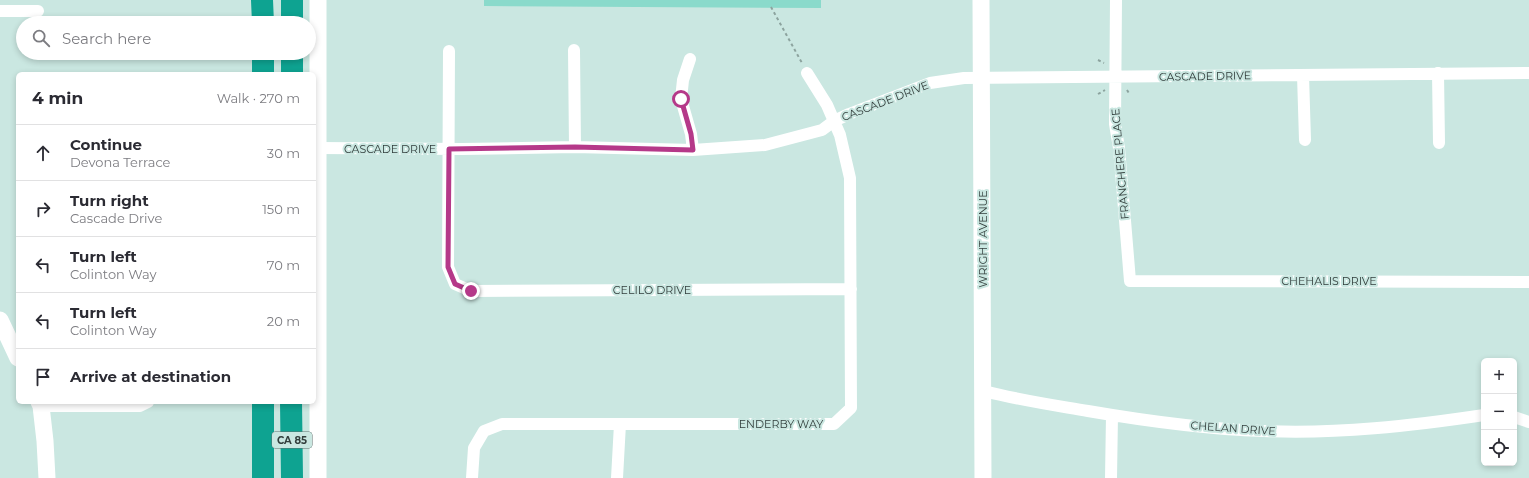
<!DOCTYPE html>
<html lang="en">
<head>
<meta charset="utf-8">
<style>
  body { margin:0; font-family:Montserrat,sans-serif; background:#f2f2f3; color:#2b2b33 }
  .controls { position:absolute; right:12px; bottom:12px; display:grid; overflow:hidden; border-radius:6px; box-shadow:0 2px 6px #0003 }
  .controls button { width:36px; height:36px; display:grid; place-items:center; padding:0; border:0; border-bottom:1px solid #e1e1e2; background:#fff; color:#2b2b33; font:20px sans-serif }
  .stop { position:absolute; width:12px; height:12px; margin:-9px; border:3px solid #b53989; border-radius:50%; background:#fff }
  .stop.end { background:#b53989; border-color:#fff; box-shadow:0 1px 4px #0008 }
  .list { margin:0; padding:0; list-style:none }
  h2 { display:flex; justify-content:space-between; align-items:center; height:52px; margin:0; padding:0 16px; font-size:17px }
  h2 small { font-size:13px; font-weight:400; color:#7c7c81 }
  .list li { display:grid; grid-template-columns:26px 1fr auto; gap:12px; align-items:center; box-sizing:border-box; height:56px; padding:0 16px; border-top:1px solid #e1e1e2 }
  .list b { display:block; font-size:15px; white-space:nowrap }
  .list p { margin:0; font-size:13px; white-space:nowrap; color:#7c7c81 }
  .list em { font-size:13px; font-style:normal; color:#7c7c81 }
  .icon { flex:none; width:22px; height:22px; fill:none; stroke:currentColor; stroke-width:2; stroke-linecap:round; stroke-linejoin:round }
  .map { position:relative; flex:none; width:1529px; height:478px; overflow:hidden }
  .search { position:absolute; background:#fff; box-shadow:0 2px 6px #0003; left:16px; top:16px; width:300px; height:44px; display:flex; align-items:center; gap:10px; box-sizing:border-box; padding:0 14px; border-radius:22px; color:#7c7c81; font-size:15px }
  .panel { position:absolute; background:#fff; box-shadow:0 2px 6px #0003; left:16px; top:72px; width:300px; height:332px; border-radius:6px }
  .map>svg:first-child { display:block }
  .green { fill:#8adacb }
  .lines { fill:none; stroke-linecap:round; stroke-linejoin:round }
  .path { stroke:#8ca39e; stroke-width:2; stroke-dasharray:3 3; stroke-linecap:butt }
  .street { stroke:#fff; stroke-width:12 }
  .secondary { stroke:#fff; stroke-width:17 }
  .highway { stroke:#0ea391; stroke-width:22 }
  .route { stroke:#b53989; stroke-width:5 }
  .labels { text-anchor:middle; stroke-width:4; stroke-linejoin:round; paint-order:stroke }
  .shield { fill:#cae7e1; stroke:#60716e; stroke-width:1 }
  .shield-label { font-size:10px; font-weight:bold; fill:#323e3c }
  .street-label { font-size:11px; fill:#323e3c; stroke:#cae7e1 }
</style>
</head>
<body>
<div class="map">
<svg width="1529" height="478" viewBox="0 0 1529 478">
  <rect width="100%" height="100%" fill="#cae7e1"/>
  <!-- green -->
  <path class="green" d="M484,0H821V8L484,6Z"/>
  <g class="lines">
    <!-- path -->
    <path class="path" d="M771,7L802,63
      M1098,60L1104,63
      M1127,90L1130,95
      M1098,94L1105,90"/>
    <!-- street -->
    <path class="street" d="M1116,0L1115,124L1119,148L1130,281L1529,282
      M0,11H38
      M574,50L575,147
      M449,51L448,267L455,284L471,291L851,289
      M690,59L683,80L681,99L691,134L693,150
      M1438,73L1439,143
      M1303,75L1305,140
      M319,148L462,149L575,147L693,150L765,145L822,130L834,121L849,114L930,83L964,78L1529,73
      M984,391C1018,400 1053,405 1088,411C1146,421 1205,429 1264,431C1338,434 1411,426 1484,415
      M41,406H140L148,402
      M1514,417L1529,422
      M472,478L474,448L484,431L502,424H834L851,408L850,178L840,135L827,105L807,73
      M617,478L620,424
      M1111,478L1112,415"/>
    <!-- secondary -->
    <path class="secondary" d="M318,0V478
      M981,0L983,478
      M0,320L18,358
      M39,402L41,406L45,441L47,478"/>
    <!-- highway -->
    <path class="highway" d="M262,0L263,23
      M292,23V0
      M263,53V74
      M292,74V53
      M263,402V478
      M291,402L292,478"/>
  </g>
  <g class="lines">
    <!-- route -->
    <path class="route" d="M471,291L455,284L448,267L449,149L575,147L693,150L691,134L681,99"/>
  </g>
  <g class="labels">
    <!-- shield labels -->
    <rect class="shield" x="272" y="432" width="40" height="16" rx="3"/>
    <g class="shield-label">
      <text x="292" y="444">CA 85</text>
    </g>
    <!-- street labels -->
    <g class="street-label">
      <text transform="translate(1205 76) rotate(-1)" y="4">CASCADE DRIVE</text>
      <text transform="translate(885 101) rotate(-21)" y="4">CASCADE DRIVE</text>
      <text x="390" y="153">CASCADE DRIVE</text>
      <text transform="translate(1120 164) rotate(-95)" y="4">FRANCHERE PLACE</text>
      <text transform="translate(983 239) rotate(-90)" y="4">WRIGHT AVENUE</text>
      <text x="1329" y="285">CHEHALIS DRIVE</text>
      <text x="652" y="294">CELILO DRIVE</text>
      <text x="781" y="428">ENDERBY WAY</text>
      <text transform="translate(1233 428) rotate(4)" y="4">CHELAN DRIVE</text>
    </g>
  </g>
</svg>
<div class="controls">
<button>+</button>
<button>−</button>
<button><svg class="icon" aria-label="locate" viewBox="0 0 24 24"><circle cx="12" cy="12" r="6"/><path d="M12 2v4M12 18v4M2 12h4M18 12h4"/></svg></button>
</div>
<div class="stop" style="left:681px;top:99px"></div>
<div class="stop end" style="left:471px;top:291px"></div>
<div class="search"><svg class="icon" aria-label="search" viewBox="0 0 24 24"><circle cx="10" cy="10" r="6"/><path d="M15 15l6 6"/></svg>Search here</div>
<section class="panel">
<h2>4 min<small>Walk · 270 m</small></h2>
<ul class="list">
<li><svg class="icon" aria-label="ahead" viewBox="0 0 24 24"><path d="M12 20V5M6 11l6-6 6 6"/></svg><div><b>Continue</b><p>Devona Terrace</p></div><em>30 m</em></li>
<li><svg class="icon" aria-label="right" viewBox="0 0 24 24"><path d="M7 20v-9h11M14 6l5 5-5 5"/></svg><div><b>Turn right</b><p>Cascade Drive</p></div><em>150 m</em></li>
<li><svg class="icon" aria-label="left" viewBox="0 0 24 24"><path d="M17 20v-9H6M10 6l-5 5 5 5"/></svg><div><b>Turn left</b><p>Colinton Way</p></div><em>70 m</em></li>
<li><svg class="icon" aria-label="left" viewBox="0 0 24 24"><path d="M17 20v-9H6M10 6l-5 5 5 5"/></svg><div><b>Turn left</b><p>Colinton Way</p></div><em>20 m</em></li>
<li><svg class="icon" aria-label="arrive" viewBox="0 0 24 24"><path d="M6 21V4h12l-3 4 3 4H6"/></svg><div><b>Arrive at destination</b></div></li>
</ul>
</section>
</div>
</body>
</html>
